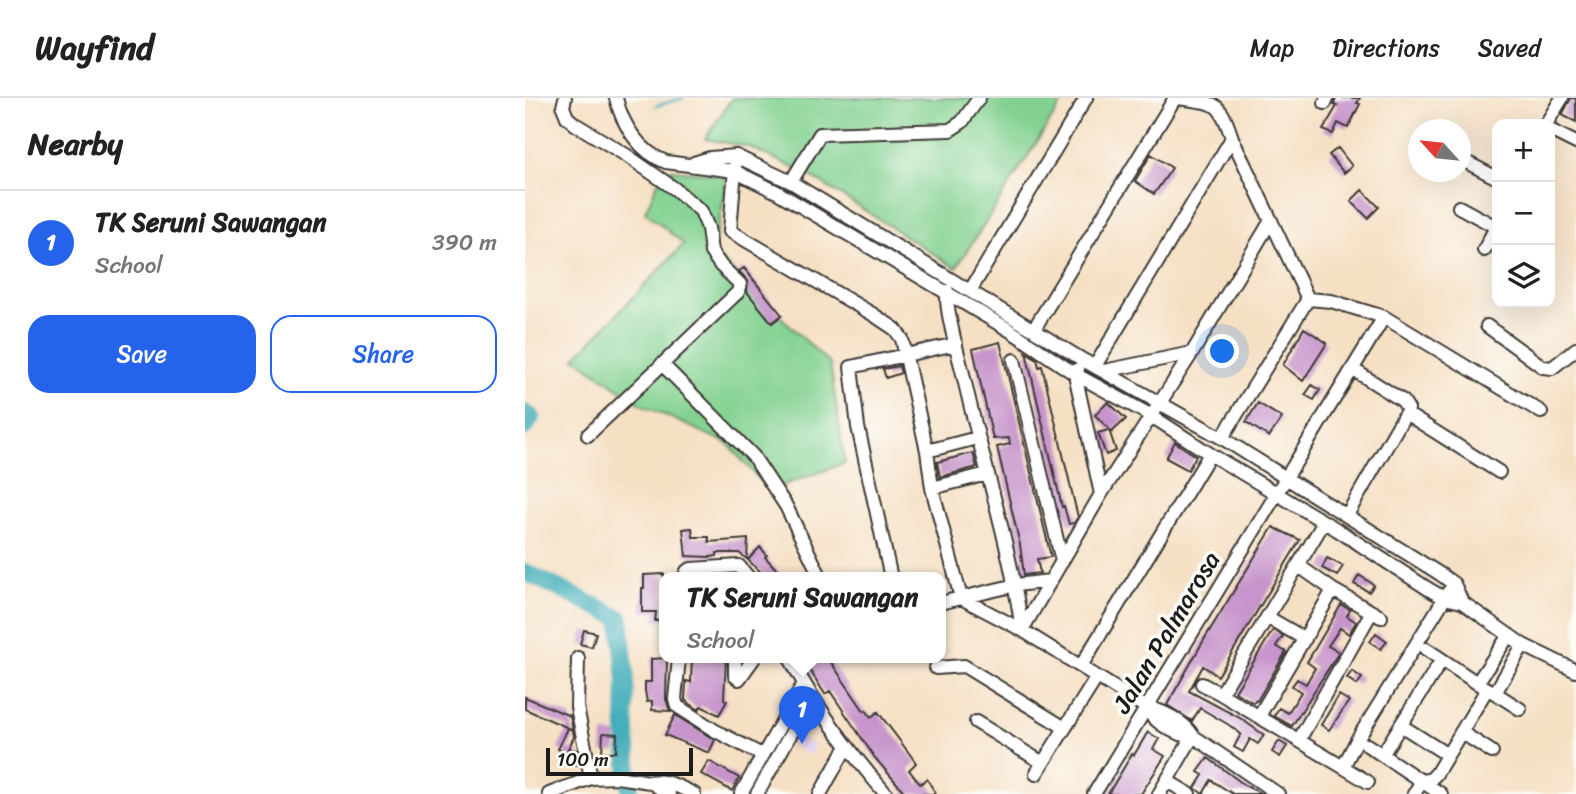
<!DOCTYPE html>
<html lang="en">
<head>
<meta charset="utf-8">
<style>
  body { margin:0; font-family:Sriracha,sans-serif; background:#f2f2f2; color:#222 }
  .controls { position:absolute; right:21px; top:21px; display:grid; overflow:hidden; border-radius:14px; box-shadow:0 7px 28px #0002 }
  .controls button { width:63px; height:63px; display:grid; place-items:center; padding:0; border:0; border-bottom:2px solid #e0e0e0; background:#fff; color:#222; font:35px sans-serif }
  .compass { position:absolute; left:883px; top:21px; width:63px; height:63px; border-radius:50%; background:#fff; box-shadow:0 7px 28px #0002; rotate:297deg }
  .scale { position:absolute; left:21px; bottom:18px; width:147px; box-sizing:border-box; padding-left:7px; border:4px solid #1c1c1c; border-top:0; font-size:19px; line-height:24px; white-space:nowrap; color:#1c1c1c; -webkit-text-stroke:5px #fdfcf7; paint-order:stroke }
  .you { position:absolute; left:698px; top:254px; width:24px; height:24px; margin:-18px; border:5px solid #fff; border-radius:50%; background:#1a73e8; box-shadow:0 0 0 10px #1a73e833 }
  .badge { display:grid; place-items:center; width:46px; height:46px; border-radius:50%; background:#2563eb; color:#fff; font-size:23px; font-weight:700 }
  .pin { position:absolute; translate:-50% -58px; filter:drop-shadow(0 2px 4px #0008) }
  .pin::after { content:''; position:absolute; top:37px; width:24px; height:21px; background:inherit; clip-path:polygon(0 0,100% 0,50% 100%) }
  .popup { position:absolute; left:134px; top:474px; width:287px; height:91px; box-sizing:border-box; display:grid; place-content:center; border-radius:14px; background:#fff; filter:drop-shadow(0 2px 5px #0005); font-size:23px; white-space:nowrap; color:#767676 }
  .popup b { font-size:26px; color:#222 }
  .popup::after { content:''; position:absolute; left:50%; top:100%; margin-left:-14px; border:14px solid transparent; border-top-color:#fff }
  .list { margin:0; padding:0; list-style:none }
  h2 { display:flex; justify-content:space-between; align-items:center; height:91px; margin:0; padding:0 28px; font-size:30px }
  h2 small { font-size:23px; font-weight:400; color:#767676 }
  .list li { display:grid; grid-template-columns:46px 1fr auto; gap:21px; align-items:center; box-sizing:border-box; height:105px; padding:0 28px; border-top:2px solid #e0e0e0 }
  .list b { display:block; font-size:26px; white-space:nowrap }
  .list p { margin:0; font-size:23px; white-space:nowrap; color:#767676 }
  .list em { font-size:23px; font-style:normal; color:#767676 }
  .actions { display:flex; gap:14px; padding:21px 28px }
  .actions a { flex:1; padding:16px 0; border:2px solid #2563eb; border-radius:21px; text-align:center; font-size:24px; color:#2563eb }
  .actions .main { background:#2563eb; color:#fff }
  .icon { flex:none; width:38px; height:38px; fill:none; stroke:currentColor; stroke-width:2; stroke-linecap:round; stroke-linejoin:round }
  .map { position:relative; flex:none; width:1051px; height:696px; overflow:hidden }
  header { display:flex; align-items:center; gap:42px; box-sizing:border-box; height:98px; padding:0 35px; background:#fff; border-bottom:2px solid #e0e0e0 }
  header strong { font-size:33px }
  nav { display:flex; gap:38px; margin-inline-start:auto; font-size:24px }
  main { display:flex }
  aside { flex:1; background:#fff }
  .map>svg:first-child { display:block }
  .built { fill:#e1d4f3 }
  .green { fill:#82d191; stroke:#4f7656; stroke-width:2 }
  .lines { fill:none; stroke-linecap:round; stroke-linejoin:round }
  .stream { stroke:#3cabb9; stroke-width:2.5 }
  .river { stroke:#3cabb9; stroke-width:18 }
  .building { fill:#c795cc }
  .minor-casing { stroke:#3d3935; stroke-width:16 }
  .minor { stroke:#fff; stroke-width:12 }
  .labels { text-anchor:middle; stroke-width:7; stroke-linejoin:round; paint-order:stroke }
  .street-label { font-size:26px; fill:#1c1c1c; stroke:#fdfcf7 }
</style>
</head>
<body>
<header>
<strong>Wayfind</strong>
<nav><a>Map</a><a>Directions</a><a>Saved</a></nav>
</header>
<main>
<aside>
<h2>Nearby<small></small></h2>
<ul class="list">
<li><span class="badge">1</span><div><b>TK Seruni Sawangan</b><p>School</p></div><em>390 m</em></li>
</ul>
<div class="actions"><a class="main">Save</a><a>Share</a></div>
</aside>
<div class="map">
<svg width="1051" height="696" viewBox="0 0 1051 696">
  <rect width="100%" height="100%" fill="#fdfcf7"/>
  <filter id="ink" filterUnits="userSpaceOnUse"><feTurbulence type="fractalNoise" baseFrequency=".0143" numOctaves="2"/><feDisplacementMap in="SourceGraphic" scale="14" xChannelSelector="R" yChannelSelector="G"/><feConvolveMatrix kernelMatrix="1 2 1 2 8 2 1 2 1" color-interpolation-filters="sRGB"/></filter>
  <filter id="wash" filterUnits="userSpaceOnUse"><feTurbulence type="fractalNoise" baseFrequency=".00686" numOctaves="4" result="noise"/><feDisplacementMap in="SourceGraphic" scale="28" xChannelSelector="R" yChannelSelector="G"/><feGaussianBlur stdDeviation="1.57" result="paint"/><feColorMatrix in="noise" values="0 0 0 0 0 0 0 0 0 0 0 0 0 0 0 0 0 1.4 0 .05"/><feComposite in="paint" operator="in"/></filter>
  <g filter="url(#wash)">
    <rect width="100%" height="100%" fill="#f5e0c4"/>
    <!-- built -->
    <path class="built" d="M270,635L289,648L284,657L265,645Z"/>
    <!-- green -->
    <path class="green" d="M207,0H540L431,170L282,76L224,49L180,41Z
      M139,71L199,77L200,95L188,154L305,266L320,365L244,392L202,345L119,308L50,260L159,146L120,114Z"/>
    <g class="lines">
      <!-- stream -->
      <path class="stream" d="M131,8L158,0"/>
      <!-- river -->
      <path class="river" d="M0,315L6,319L0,329
        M0,474L95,520L101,582L100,617L105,696"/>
    </g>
    <g id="blocks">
      <!-- building -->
      <path class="building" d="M811,0H835L832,5L835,6L823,30L813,25L808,36L798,32L812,8L809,7Z
        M1046,0H1051V24L1037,17Z
        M813,50L827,68L819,75L804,57Z
        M626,56L647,70L629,96L610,83Z
        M837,92L854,109L843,120L826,103Z
        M219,170L257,217L247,225L222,194L223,183L214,173Z
        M779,230L802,245L778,283L758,267Z
        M475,244L526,459L512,461L515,475L499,477L495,447L472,349L485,346L484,340L468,341L448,251Z
        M501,254L512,261L514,269L517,268L550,407L553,419L549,425L544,426L539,408L537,409Z
        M374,268L376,275L361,280L358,271Z
        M787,287L795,292L789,302L780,297Z
        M583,304L601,321L587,334L570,317Z
        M733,305L757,320L744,339L721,324Z
        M584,332L591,353L581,357L573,335Z
        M650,344L671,358L663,372L641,360Z
        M448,355L452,369L415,379L412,364Z
        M748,429L775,442L693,578L678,568L664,593L715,620L739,637L733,646L725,641L718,654L709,649L716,636L704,627L675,610L667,623L642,607L680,540Z
        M167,430L168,439H184V444L223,441L222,461L214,455H192V458L185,459L161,458L158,431Z
        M235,449L242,457L240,459L253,473L254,480H242L223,462Z
        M802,460L818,468L812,478L797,470Z
        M139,476V523H130L131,514H117V490H119V477Z
        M834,477L849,487L844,494L829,486Z
        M816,507L825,512L822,518L831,524L824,536L815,530L803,548L814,554L767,628L749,618L754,610L763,615L776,594L767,588L772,581L781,586L790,570L782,564Z
        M59,532L71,535L67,549L55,546Z
        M748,532L758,538L751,548L761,554L732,603L730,602L729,605L710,594Z
        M851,535L862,543L856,551L845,544Z
        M142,560L141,601L145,613L127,612V603L122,604L120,593V584H126V561Z
        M167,560H201L199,601L202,603L194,617L176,608L174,612L160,602L161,583L166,584Z
        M277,560H303L339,613L341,612L346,619L353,614L384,655L391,665L384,672L395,686L402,681L411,696H381L350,660L305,593L300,596Z
        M827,573L837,580L832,587L822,580Z
        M814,597L824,603L804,632L796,627Z
        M0,599L45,618L48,632L0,611Z
        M150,617L190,642L184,655L140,637Z
        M43,630L48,632L49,639L43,651L52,652L55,667L41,666L42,653L41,655L33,651Z
        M623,634L634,641L628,651L640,658L616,696H583L607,656L609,657Z
        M78,635L92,636L91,654H77Z
        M754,643L762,648L755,659L747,654Z
        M683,660L721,688L737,696H708L686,682L678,696L671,691L670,690L678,677L673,674Z
        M184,663L214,680L207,693L176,676Z"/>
    </g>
  </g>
  <g filter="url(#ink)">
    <use href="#blocks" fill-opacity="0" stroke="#3d3935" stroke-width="2"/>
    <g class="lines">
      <defs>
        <path id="minor" d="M40,0L38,9L42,19L50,26L101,57L150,91L176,113L183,130L186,154L196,168L215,186L213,194L63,337
          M91,0C97,26 114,54 141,64L209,73L252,94L486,233L550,276L625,317L685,356L811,431L905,492L919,500L937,504L998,547L1051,573
          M653,0C692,6 694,1 707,40L783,201L806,203L859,219L1016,314
          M800,5L802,0
          M1021,26L1037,0
          M1025,32L1051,45
          M211,58L205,133L349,217L370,231L377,241L402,353L407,390L436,500L497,532L622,610C637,612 660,624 668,638L753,696
          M169,65L185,60L211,58L266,84L558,262L697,340L915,476L929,486L937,504
          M945,66L972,80
          M266,84L295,36L425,32L437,24L454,0
          M934,109L971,129
          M959,152L972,127
          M422,193C420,212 433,255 438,276C457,362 485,445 497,532L576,396L667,255L745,124
          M445,193L561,0
          M962,228L1018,269L1027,270L1051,251
          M509,231L650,0
          M489,262L537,463
          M137,266L228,358L261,408L296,480
          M570,268L707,40
          M553,271L550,276L576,396
          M579,273L667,255
          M882,316L974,374
          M697,340L783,201
          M402,353L452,340
          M407,390L462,376
          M822,417L883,311L878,303L829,272
          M799,424L696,596L843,684
          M774,468L808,492L856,519
          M159,480L162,473L166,471L214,468L224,480
          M366,480L333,329L326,269L431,246
          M415,505L491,487L525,483
          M742,519L780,541
          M984,537L952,585L970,595L998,547
          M901,551L952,585
          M53,560L52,609L66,680
          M154,560L150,601L152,608L189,632L237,657
          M210,560V578L214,581L229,560
          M265,560C290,609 325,654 361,696
          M556,568L685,356
          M411,570L439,568L540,630
          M677,586L696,596
          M970,595L995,611
          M622,611C630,625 652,638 668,638
          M734,618L808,492
          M451,624L518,665
          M877,628L921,656
          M936,634L967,654
          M774,642L846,515
          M842,647L916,696
          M857,657L916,563
          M818,669L832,642L924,493
          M511,676L572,579
          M642,683L664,696
          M125,684L144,696
          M24,696L66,680L92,679L125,684C140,681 155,689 169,696
          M216,696L279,585
          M232,696L273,623L289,601
          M295,696L322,648
          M569,696L859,219
          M634,696L668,638
          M889,696L897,683L906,681L911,676L962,591"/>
      </defs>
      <!-- minor casing -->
      <use href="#minor" class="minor-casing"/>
      <!-- minor -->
      <use href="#minor" class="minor"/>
    </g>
  </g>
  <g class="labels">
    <!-- street labels -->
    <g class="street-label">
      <text transform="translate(641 534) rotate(-59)" y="9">Jalan Palmarosa</text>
    </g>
  </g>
</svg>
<div class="controls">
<button>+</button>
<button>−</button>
<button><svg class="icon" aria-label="layers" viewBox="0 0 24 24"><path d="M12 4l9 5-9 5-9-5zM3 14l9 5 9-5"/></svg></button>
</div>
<svg class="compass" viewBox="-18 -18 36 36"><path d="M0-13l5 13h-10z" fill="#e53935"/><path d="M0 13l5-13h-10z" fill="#767676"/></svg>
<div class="scale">100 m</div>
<div class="you"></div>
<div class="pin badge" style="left:277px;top:646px">1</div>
<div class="popup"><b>TK Seruni Sawangan</b>School</div>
</div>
</main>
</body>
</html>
